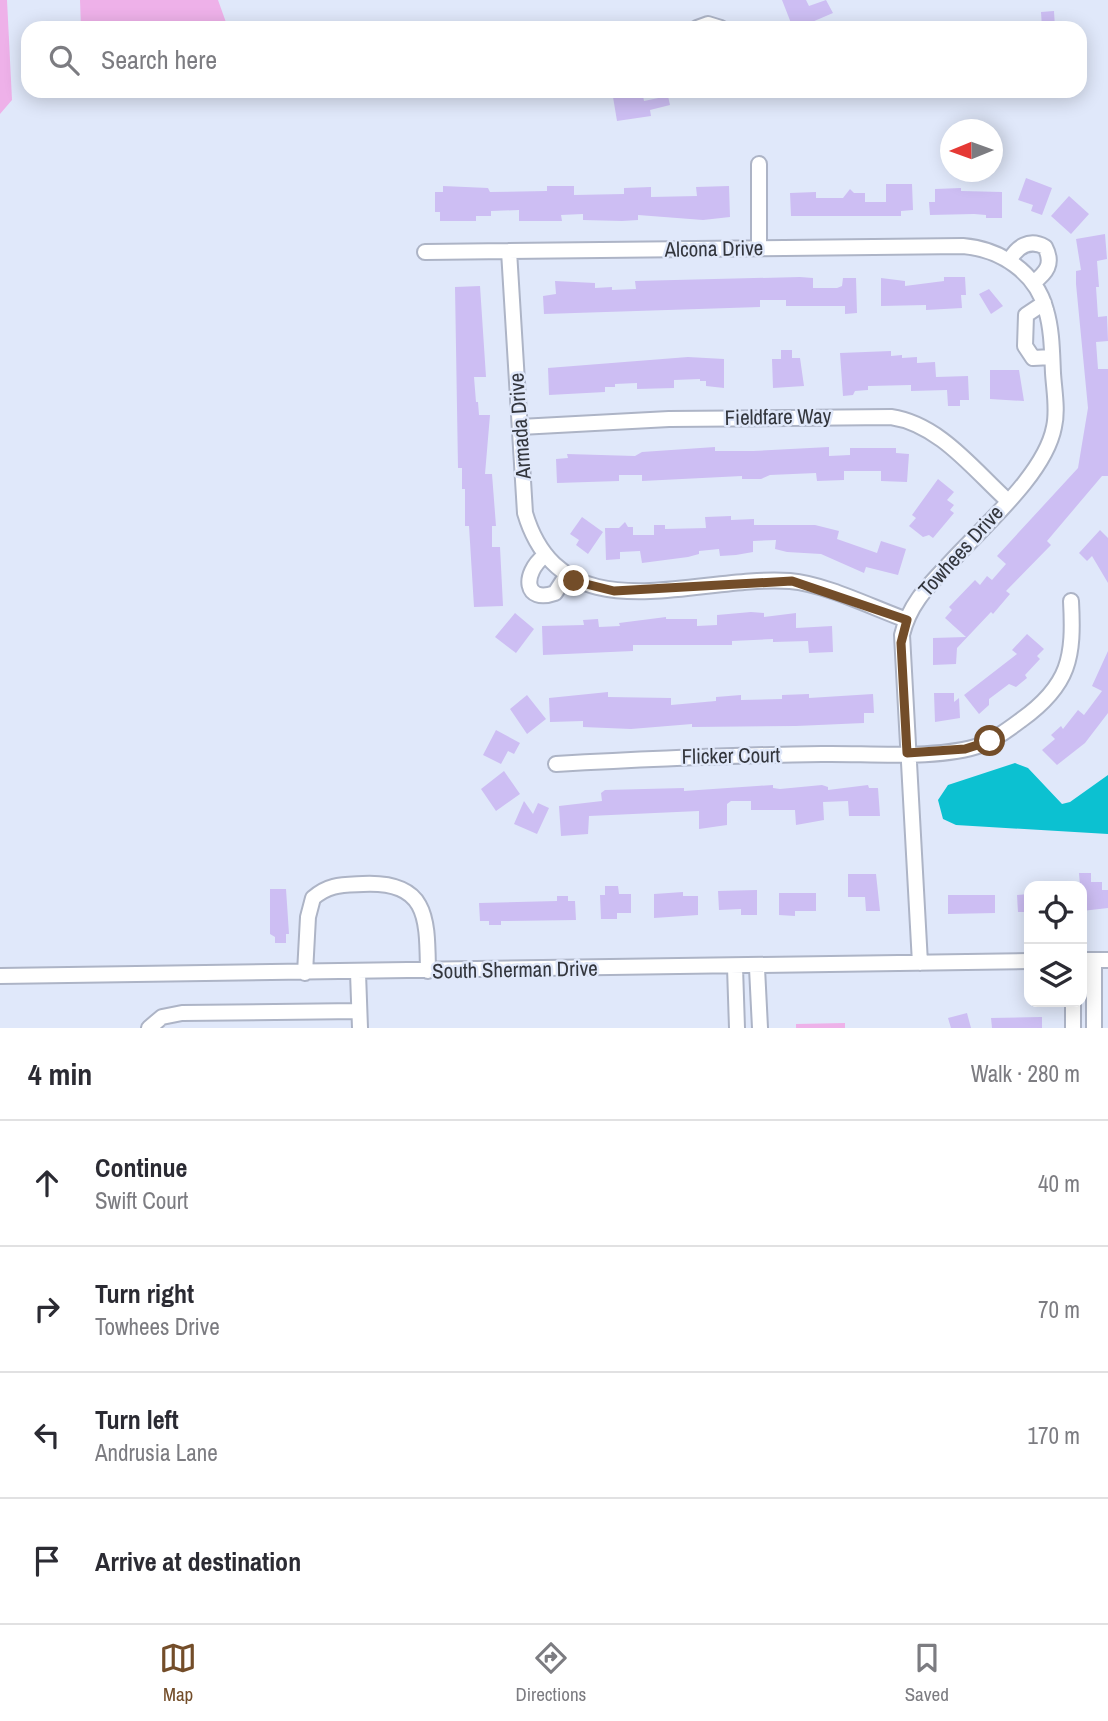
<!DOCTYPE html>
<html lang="en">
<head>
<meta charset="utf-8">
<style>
  body { margin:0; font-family:"Archivo Narrow",sans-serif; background:#f7f7f7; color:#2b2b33 }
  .controls { position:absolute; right:21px; bottom:21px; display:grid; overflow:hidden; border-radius:14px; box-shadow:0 4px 18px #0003 }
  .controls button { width:63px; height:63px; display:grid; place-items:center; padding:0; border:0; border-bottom:2px solid #e1e1e2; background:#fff; color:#2b2b33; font:35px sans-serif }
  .compass { position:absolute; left:940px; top:119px; width:63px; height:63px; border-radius:50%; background:#fff; box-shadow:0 4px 18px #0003; rotate:269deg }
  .stop { position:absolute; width:21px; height:21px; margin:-16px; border:5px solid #734d29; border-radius:50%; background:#fff }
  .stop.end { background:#734d29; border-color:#fff; box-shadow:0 2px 7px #0008 }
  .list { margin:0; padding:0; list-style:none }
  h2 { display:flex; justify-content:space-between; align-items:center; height:91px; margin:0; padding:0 28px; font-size:30px }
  h2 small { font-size:23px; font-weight:400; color:#7c7c81 }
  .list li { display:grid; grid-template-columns:46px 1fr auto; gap:21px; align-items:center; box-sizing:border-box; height:126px; padding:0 28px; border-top:2px solid #e1e1e2 }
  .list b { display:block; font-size:26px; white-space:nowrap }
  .list p { margin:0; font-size:23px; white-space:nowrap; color:#7c7c81 }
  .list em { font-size:23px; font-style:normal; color:#7c7c81 }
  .icon { flex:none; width:38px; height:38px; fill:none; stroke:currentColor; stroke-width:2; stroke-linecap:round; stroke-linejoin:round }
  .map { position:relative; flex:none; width:1108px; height:1028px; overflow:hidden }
  .search { position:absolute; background:#fff; box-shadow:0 4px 18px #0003; left:21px; right:21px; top:21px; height:77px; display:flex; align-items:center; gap:18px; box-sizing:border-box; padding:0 24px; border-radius:21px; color:#7c7c81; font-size:26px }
  .sheet { height:595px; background:#fff }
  nav { display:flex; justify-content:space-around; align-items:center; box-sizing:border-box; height:98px; border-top:2px solid #e1e1e2; background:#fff; font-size:19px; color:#7c7c81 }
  nav a { display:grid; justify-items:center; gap:4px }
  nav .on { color:#734d29 }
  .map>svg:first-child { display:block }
  .green { fill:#eeb1e9 }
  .water { fill:#0cc1d1 }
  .building { fill:#cdbef3 }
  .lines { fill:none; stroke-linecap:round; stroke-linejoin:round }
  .minor-casing { stroke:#adb4c6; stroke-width:18 }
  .minor { stroke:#fff; stroke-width:14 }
  .route { stroke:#734d29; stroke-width:9 }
  .labels { text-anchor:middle; stroke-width:5; stroke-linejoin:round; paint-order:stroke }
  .street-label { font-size:21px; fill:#33363d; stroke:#e0e8fa }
</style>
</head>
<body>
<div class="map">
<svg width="1108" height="1028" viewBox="0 0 1108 1028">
  <rect width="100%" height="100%" fill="#e0e8fa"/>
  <!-- green -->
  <path class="green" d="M0,0H7L12,100L0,114Z
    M80,0H218L228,28H81Z
    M845,1023V1028H796V1024Z"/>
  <!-- water -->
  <path class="water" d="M1015,763L1028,768L1062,804L1070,802L1108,775V834L956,825L943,819L938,800L948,785Z"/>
  <!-- building -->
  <path class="building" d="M782,0H806L809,6L826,0L833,13L798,28L794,21L791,23Z
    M1054,11L1055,28H1042L1041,12Z
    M612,91H642L644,101L668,96L670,105L650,110L651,116L617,121Z
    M1026,178L1052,188L1042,215L1031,211L1033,205L1018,200Z
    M886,184H912L913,210L901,211V216H791L790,193L816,192V198H843L850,189L854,193H865V202H886Z
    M443,186L488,188L490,192L547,191V186H574V195L624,194V188L651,187V197L697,196L696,187L729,186L730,217L703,220L638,215V220L622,221L583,220V214L561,215L562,221H519V210L491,211V216H476V221H440V212H435V192H443Z
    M961,188V191L1002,192V218H986V215L974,214L930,215L929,202H935V189Z
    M1069,196L1089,214L1071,234L1051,216Z
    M1105,234L1107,259L1097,261L1099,287H1096L1098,317L1107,316L1108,341L1096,342L1098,369H1108V476H1102L1047,541L1051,545L1006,591L1010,594L993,614L991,612L957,648L956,664L933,665V638L966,637L945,618L952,610L949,607L975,580L980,585L987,576L992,580L1006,564L997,556L1078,468L1088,408L1076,284V271L1081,270L1076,239Z
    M800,277L813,278V288H837L842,286L843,278H856L857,313L845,314V306H786V300H760V307L544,314L543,296L556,294L555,281L595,283V288L612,287V290L636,289L635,281Z
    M944,277H965L966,295H961L962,308L926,310V305L881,306V278L905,281V286L944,281Z
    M480,286L486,377H474L476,402H478L479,415H490L485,474H492L496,526H492V547H500L503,606L474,607L469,526H465V489H462V468H458L455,287Z
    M989,289L1003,306L991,314L979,294Z
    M781,350H792V358H800L804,386L773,388L772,359H781Z
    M891,351V356L902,355V358L917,357V363L935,362L936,377L968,376L969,400H960V406H948L947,390L911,391V385L868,386V390L855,391L853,395L843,396L840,353Z
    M688,357L724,359V388L706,386V381H700V379L674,380V388L637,389V383L615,384V387H605V392L549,395L548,368Z
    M990,370H1019L1024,401L990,399Z
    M715,447V451H753L829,447V456L850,455V448H896V453L909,454L907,482L881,481V471H844V480L817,481L816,473L770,475L761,479H742V476L642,481V475H619V481L557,483L556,459L568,458L567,454L635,456L642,452Z
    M938,479L954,492L947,500L954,505L950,510L954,513L933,538L929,535L923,537L909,526L916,518L912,515Z
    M731,516V520L754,519V525H815L839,531L837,539L877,553L881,541L906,549L898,575L866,567L864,573L821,554L787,552L775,549L776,540L753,541V552L736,555L720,556L719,549L699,551V554L688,557L642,563L640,551L620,552V559L606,560L605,528H619L625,522L628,527H633V535H654V525H665V529L706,528L705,517Z
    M582,517L603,532L588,554L576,545L579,540L570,534Z
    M1100,530L1108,538V583L1092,556L1087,561L1079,553Z
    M751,612L764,613V617L796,613V628L832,626L833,652L809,653L808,641L773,642V639L732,641V645H633V651L543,655L542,626L584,625L583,620L598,619L599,627L620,626L619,623L666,617V619H697V626L717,625V615Z
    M515,613L534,629L516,653L495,637Z
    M1027,634L1044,649L1037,656L1040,659L1025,675L1027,678L1016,687L1009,684L989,699V705L979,714L964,695L1017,654L1012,650Z
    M1108,651V713L1085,743L1057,765L1042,750L1055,739L1051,735L1061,726L1063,729L1078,710L1084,715L1102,691L1092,686Z
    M608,692V697L671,698V705L716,701V697L741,695V700L782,699V695L809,694V698L873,694L874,713H864V723L796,726L692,727V724L631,729L583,727V721L550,722L549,698Z
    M934,693H954V702L959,698L960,718L935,722Z
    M527,695L546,719L527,734L510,709Z
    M496,730L520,743L514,754L508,751L501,764L483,755Z
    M504,771L520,794L496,811L481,789Z
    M773,785V788L780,789L822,785L828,787V790L868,785L869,788H878L880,816H849L848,801L823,802L824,820L796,825L795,810H751V801H731L727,804V825L699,829V811L589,816L588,834L561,836L559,806L602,801L601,793L605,790L684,788V791Z
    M524,801L533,814L538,803L549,808L537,834L514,824Z
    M1079,873H1091V882H1102V890H1108V908L1082,911Z
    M848,874H876L880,911H866L865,897H848Z
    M605,886H618L619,894H631V913H617V919H601L600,895H605Z
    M270,889H286L289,934H286V943H275V937L270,934Z
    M757,890V915H741V909L719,910L718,891Z
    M683,892V896H698V915L654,918V894Z
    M779,893H816V911H795V916L779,915Z
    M1029,894V912H1018L1017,895Z
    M948,895H995V913L948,914Z
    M557,896H568V901H575L576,920L501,921V925H489V921H480L479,903L557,901Z
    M967,1013L971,1028H951L948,1018Z
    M1042,1017V1028H992L991,1018Z"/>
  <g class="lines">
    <defs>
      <path id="minor" d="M697,28L708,24L721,28
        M759,164V248
        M509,251L525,513C562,638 696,574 790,581C826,584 873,608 907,620
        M425,252L963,246C1000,249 1036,272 1046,310C1052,330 1052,352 1053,373C1054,390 1058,410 1054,427C1045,475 981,528 948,565C927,587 909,605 902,635L920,963
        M1009,261C1017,247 1029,238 1045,247C1054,264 1046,273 1033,283
        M1044,303L1026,315L1025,346L1033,358L1052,357
        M520,427L669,419L891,417C939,424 973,469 1007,500
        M544,556C522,574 524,604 555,593L566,576
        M556,764C645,759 733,755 822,754C866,753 940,760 981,745C996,739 1009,729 1021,720C1070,685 1074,657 1071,601
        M1082,960H1108
        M1094,960V1028
        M735,967L737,1028
        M757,968L760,1028
        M305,973L308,917L313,898C329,884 342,885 363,884C429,881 427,919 428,971
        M358,973L360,1028
        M0,976L1029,961
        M1073,1002V1028
        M149,1028L162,1017L182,1013L359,1011"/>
    </defs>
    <!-- minor casing -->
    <use href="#minor" class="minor-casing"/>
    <!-- minor -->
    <use href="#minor" class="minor"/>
  </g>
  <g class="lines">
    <!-- route -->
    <path class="route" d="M574,581L614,591L792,581L907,620L901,643L907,753L965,749L990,741"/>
  </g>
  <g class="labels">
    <!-- street labels -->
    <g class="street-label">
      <text transform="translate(714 249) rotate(-1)" y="7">Alcona Drive</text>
      <text transform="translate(778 417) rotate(-1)" y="7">Fieldfare Way</text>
      <text transform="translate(520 426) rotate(-94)" y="7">Armada Drive</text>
      <text transform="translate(961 551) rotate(-48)" y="7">Towhees Drive</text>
      <text transform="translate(731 756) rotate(-1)" y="7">Flicker Court</text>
      <text transform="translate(515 970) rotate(-1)" y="7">South Sherman Drive</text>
    </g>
  </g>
</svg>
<div class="controls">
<button><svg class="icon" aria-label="locate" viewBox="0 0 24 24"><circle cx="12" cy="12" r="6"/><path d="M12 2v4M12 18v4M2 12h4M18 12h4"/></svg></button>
<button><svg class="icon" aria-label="layers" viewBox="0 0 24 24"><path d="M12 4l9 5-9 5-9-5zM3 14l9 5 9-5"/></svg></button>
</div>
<svg class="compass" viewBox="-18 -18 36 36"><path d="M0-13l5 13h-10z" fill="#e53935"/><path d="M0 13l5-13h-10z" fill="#7c7c81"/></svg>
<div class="stop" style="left:990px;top:741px"></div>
<div class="stop end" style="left:574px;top:581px"></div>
<div class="search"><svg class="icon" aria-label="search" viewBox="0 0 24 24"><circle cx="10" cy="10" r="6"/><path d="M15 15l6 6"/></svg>Search here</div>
</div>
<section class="sheet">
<h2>4 min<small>Walk · 280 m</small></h2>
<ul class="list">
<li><svg class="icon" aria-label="ahead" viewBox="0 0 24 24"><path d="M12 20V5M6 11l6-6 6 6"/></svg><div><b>Continue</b><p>Swift Court</p></div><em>40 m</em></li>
<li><svg class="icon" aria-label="right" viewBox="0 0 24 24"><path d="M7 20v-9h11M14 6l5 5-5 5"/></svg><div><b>Turn right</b><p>Towhees Drive</p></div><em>70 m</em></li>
<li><svg class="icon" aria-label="left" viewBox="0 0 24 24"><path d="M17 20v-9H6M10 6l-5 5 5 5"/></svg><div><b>Turn left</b><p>Andrusia Lane</p></div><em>170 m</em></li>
<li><svg class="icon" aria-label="arrive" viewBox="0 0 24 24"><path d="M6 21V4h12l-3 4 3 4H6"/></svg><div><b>Arrive at destination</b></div></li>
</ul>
</section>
<nav>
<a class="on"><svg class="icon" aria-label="map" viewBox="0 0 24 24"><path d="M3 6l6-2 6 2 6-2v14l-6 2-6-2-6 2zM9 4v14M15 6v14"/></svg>Map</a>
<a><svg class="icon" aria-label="directions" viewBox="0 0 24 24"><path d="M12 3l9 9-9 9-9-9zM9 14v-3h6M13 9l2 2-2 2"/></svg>Directions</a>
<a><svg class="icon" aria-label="saved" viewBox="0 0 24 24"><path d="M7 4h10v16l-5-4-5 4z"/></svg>Saved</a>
</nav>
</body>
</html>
